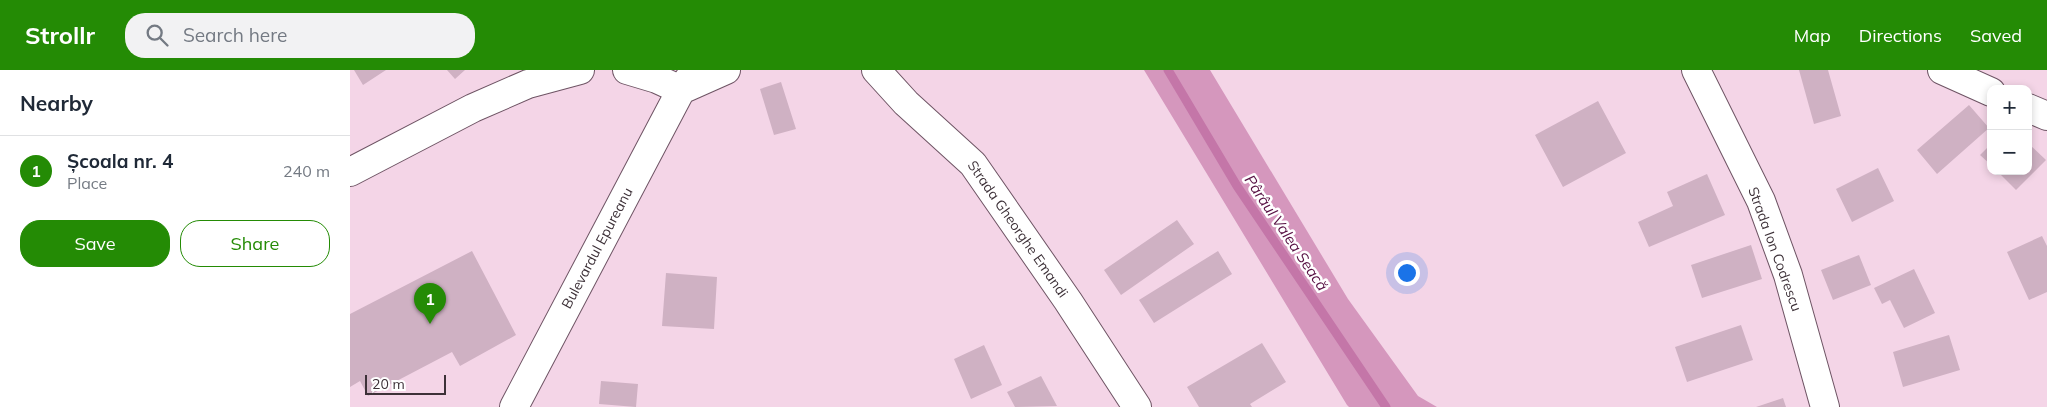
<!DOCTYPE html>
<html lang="en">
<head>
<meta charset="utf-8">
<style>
  body { margin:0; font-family:Mulish,sans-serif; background:#f2f2f3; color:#1f2937 }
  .controls { position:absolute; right:15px; top:15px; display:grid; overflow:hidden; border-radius:10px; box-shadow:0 2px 8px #0003 }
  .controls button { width:45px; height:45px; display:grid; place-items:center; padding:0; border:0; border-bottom:1px solid #e0e1e3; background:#fff; color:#1f2937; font:25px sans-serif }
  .scale { position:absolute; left:15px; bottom:12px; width:81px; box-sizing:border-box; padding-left:5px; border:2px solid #3d3138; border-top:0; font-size:14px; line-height:18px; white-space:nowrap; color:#3d3138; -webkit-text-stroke:4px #fff; paint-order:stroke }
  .you { position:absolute; left:1056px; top:202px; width:18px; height:18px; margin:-12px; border:4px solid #fff; border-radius:50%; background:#1a73e8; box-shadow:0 0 0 8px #1a73e833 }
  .badge { display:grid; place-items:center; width:32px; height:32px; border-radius:50%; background:#248b05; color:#fff; font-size:16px; font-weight:700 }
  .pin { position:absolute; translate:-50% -41px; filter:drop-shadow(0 1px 2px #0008) }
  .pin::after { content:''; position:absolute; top:26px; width:18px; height:15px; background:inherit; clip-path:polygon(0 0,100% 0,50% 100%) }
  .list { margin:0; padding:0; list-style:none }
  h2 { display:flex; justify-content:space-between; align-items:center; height:65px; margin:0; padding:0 20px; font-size:21px }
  h2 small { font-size:16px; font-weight:400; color:#747a83 }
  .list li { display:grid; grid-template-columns:32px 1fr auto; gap:15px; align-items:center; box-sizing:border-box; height:70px; padding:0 20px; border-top:1px solid #e0e1e3 }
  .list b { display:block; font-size:19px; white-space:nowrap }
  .list p { margin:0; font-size:16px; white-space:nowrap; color:#747a83 }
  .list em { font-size:16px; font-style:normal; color:#747a83 }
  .actions { display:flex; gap:10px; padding:15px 20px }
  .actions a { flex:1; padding:11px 0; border:1px solid #248b05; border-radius:20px; text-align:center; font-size:18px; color:#248b05 }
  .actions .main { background:#248b05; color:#fff }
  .icon { flex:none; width:28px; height:28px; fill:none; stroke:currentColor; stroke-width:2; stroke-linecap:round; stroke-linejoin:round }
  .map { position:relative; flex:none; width:1697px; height:337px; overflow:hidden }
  header { display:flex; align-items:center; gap:30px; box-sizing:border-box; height:70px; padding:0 25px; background:#248b05; color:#fff }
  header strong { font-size:24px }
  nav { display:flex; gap:28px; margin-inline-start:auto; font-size:18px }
  .search { width:350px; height:45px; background:#f2f2f3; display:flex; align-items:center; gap:12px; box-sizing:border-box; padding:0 18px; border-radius:20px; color:#747a83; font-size:19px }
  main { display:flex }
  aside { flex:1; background:#fff }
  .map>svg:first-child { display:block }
  .green { fill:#d597bd }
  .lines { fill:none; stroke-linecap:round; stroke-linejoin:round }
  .stream { stroke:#c476a8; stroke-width:9 }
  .building { fill:#cfb1c3 }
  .minor-casing { stroke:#6e5464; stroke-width:30 }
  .major-casing { stroke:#6e5464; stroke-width:30 }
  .minor { stroke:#fff; stroke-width:28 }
  .major { stroke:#fff; stroke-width:28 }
  .labels { text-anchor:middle; stroke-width:5; stroke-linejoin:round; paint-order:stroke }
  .street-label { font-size:14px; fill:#3d3138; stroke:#fff }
  .water-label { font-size:15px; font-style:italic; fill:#560f42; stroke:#fff }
</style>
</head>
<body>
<header>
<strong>Strollr</strong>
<div class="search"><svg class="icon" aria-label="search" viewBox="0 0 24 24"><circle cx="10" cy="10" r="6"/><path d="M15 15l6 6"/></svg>Search here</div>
<nav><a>Map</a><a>Directions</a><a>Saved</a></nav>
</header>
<main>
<aside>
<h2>Nearby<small></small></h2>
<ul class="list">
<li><span class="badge">1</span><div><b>Școala nr. 4</b><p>Place</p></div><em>240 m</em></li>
</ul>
<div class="actions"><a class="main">Save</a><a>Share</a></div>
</aside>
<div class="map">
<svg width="1697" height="337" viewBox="0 0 1697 337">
  <rect width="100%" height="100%" fill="#f4d5e7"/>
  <!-- green -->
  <path class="green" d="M794,0H860L998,229L1068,326L1087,337H999L997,335Z"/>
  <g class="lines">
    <!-- stream -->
    <path class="stream" d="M818,0L887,116L1036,337"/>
  </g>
  <!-- building -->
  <path class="building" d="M4,0H36L13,15Z
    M97,0H115L105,9Z
    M1449,0H1478L1491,46L1464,54Z
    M431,12L446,59L424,65L410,19Z
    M1248,31L1276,83L1213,117L1185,65Z
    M1619,35L1639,58L1587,104L1567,80Z
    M1678,73L1696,90L1666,120L1647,101H1678Z
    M1641,74V95L1630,85Z
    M1528,98L1544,131L1502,152L1486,119Z
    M1357,104L1375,145L1299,177L1288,152L1323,136L1317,122Z
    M827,150L844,174L771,225L754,200Z
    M1692,166L1697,176V222L1679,230L1657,182Z
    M1401,175L1412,209L1352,228L1341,195Z
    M122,181L166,265L110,296L102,282L18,326L10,311L0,317V244Z
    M868,181L882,204L804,253L789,230Z
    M1509,185L1521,215L1483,230L1471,200Z
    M1564,199L1585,243L1554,258L1540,230L1532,234L1524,218Z
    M316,203L367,207L364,259L312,256Z
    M1391,255L1403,290L1337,312L1325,277Z
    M1599,265L1610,300L1553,317L1543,282Z
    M912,273L936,312L900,334L902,337H849L837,317Z
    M634,275L652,315L621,329L604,289Z
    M691,306L707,336L665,337L657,322Z
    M251,311L288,314L286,337L249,334Z
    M1433,328L1436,337H1406Z"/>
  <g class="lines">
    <defs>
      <path id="minor" d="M277,0L307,9L331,20
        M526,0L556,33L623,94L718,231L787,337
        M0,102L123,38L178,14L230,0"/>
      <path id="major" d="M1346,0L1411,131L1438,205L1475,337
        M1592,0L1641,22
        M331,20L376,0
        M1678,38L1697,46
        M164,337L331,20L345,0"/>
    </defs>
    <!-- minor casing -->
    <use href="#minor" class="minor-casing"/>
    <!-- major casing -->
    <use href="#major" class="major-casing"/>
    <!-- minor -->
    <use href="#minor" class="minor"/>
    <!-- major -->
    <use href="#major" class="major"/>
  </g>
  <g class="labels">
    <!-- street labels -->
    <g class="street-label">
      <text transform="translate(668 159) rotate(55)" y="5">Strada Gheorghe Emandi</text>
      <text transform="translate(247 178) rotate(-62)" y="5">Bulevardul Epureanu</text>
      <text transform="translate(1425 179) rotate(70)" y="5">Strada Ion Codrescu</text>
    </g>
    <!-- water labels -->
    <g class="water-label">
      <text transform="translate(936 163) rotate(56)" y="5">Pârâul Valea Seacă</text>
    </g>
  </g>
</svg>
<div class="controls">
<button>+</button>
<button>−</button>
</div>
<div class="scale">20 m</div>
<div class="you"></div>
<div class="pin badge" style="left:80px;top:254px">1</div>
</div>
</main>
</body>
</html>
